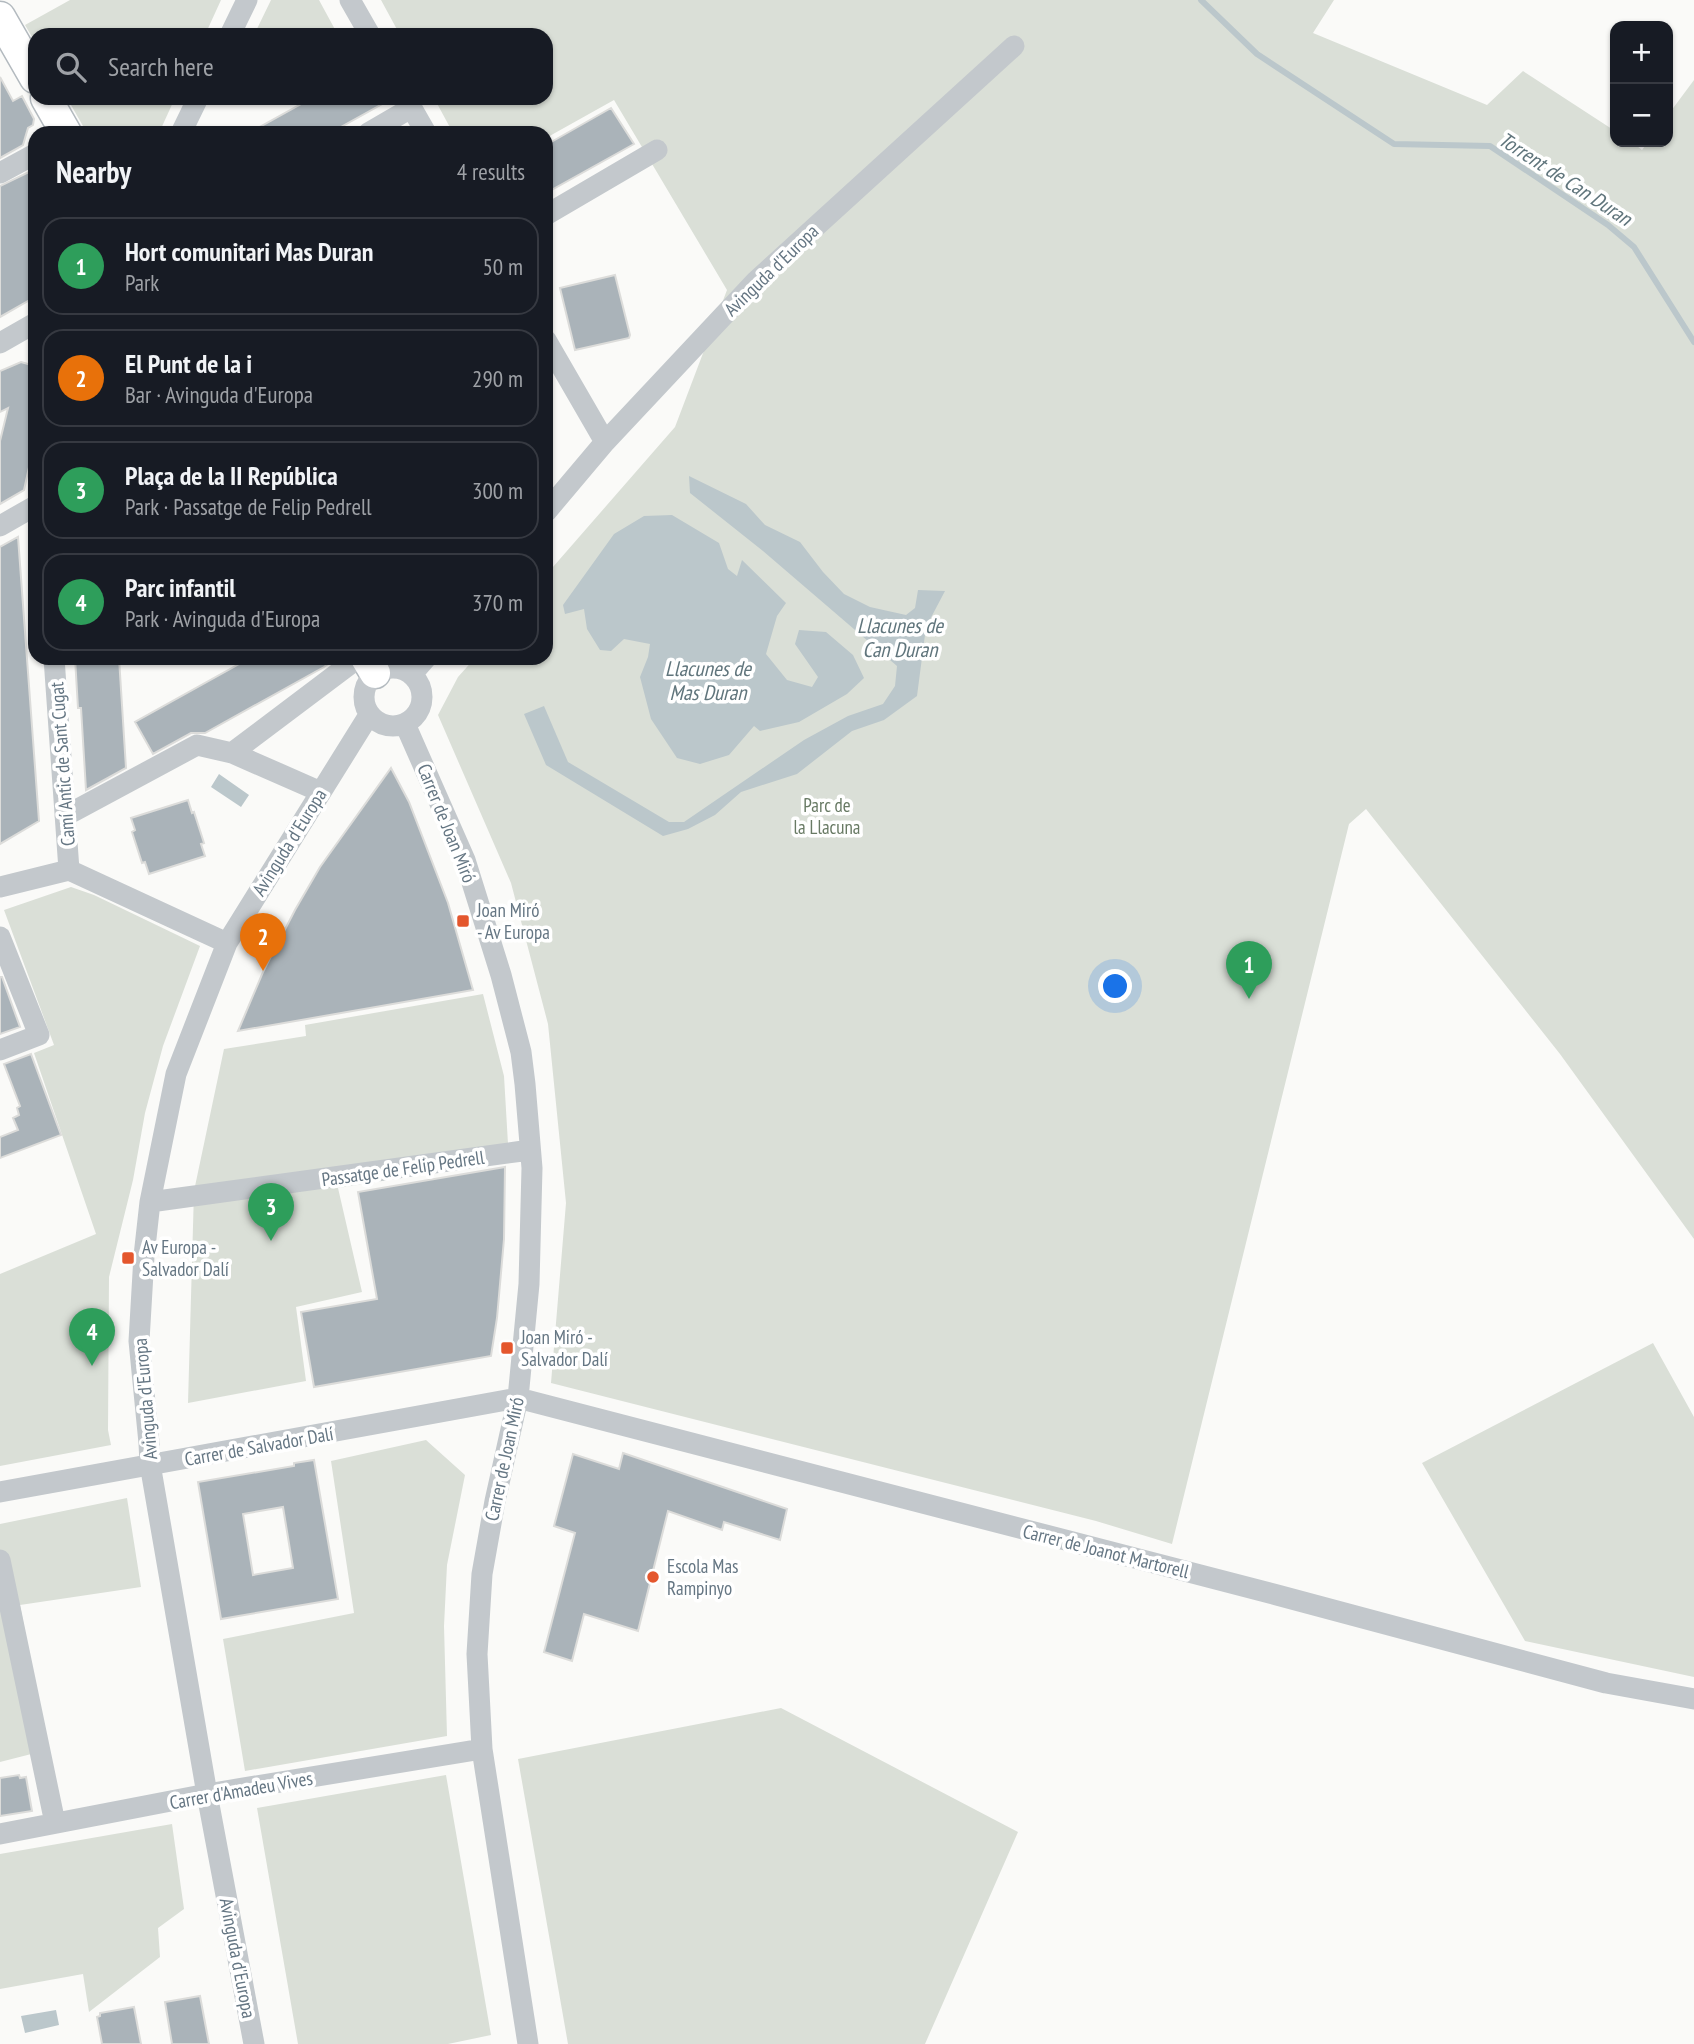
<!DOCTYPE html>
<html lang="en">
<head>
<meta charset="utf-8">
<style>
  body { margin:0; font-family:"PT Sans Narrow",sans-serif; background:#242831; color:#f1f3f6 }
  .controls { position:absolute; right:21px; top:21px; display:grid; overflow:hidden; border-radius:14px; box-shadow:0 2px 5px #0004 }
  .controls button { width:63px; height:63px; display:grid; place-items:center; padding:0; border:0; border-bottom:2px solid #363941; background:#171b24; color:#f1f3f6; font:35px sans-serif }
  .you { position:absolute; left:1116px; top:987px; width:24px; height:24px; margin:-18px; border:5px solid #fff; border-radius:50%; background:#1a73e8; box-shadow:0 0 0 10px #1a73e833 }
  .badge { display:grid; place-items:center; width:46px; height:46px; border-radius:50%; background:#8c9099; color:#fff; font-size:23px; font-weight:700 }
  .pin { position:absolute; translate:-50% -58px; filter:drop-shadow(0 2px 4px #0008) }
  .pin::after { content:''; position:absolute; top:37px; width:24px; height:21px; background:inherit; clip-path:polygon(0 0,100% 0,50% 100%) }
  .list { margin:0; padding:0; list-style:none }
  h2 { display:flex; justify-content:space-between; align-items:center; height:91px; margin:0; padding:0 28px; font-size:30px }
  h2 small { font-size:23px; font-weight:400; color:#9ea1a6 }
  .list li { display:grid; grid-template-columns:46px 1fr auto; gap:21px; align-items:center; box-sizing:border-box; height:98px; margin:0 14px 14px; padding:0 14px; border:2px solid #363941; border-radius:21px }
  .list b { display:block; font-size:26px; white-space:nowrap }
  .list p { margin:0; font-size:23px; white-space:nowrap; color:#9ea1a6 }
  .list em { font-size:23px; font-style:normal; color:#9ea1a6 }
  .icon { flex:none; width:38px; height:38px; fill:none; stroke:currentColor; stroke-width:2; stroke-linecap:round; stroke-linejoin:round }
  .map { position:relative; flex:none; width:1694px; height:2044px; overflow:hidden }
  .search { position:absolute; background:#171b24; box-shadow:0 2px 5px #0004; left:28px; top:28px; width:525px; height:77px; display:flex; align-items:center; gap:18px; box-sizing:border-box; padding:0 24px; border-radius:21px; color:#9ea1a6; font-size:26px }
  .panel { position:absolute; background:#171b24; box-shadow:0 2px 5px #0004; left:28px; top:126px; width:525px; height:539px; border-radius:21px }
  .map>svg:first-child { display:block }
  .green { fill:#dadfd7 }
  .water { fill:#bbc7cb }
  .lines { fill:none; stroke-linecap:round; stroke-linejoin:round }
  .stream { stroke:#bbc7cb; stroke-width:6 }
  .building { fill:#aab3b9; stroke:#dcdcda; stroke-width:2; fill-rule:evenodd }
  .secondary-casing { stroke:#b3babf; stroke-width:33 }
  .street { stroke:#c3c8cc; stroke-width:21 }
  .secondary { stroke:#fff; stroke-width:30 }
  .poi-dot { fill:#e4572e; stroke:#fff; stroke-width:2.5 }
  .labels { text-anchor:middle; stroke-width:7; stroke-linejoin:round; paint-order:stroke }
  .street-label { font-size:19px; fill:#657683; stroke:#fff }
  .park-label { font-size:19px; fill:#687a64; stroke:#fff }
  .poi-label { font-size:19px; fill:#657683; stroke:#fff; text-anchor:start }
  .water-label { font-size:21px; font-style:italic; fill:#60757c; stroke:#fff }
</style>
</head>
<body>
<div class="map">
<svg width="1694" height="2044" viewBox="0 0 1694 2044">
  <rect width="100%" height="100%" fill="#fafaf8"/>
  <!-- green -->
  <path class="green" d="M70,0H221L205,35H35V42L25,25Z
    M271,0H319L338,35H254Z
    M381,0H1334L1313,33L1487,105L1523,71L1615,131V142H1632L1642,150L1648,142H1668V115L1694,80V1239L1560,1054L1366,809L1349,824L1172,1544L1096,1521L551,1383L566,1203L548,1024L511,883L438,715L458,677L475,658H546V575L675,427L727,290L614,100L546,138V133H453L434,98H546V35H400Z
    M67,98H175L159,133H87Z
    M71,887L94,895L200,946L163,1046L145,1113L133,1180L109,1277L108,1430L111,1445L0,1466V1274L96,1234L34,1053L54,1045L4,910Z
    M483,994L504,1076L509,1161L338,1188L362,1292L296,1307L306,1381L188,1403L194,1191L224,1049L306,1036L305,1025Z
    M1653,1343L1694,1417V1677L1525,1641L1422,1463Z
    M426,1440L465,1475L447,1565L444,1626L447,1736L245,1771L223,1639L354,1613L331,1461Z
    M127,1498L141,1587L20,1605L47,1750L0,1762V1524Z
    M781,1708L1018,1832L925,2044H568L518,1759Z
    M446,1775L491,2035L448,2044H298L257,1808Z
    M172,1824L184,1909L158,1928L160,1957L89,2012L83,1974L0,1989V1854Z"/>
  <!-- water -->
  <path class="water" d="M689,476L746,504L765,525L800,542L823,572L844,594L870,607L906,615L915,608L918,590L945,591L926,627L917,696L884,720L852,731L797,774L741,792L715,815L688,829L663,836L546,765L524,714L544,706L568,762L669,822H684L804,740L848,716L883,704L895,686L897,666L763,551L690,493Z
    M672,515L719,543L728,569L737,576L742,560L786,603L777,616L766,654L787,680L812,687L818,677L795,644L799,630L826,632L853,655L864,678L847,694L799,722L760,731L754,726L729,755L700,764L677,758L651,719L640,677L648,657L650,644L624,639L611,651L600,650L587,629L584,609L565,614L563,605L614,534L644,516Z
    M219,774L249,795L241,807L211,787Z
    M56,2010L59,2025L25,2033L21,2016Z"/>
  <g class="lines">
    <!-- stream -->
    <path class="stream" d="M1201,0L1257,54L1394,144L1490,146L1608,225L1634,247L1694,342"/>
  </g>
  <!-- building -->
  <path class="building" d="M0,77L13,101L22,96L34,119L33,125L28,128L23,145L0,158Z
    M312,98H393L330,133H249Z
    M611,108L634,144L546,193V145Z
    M35,169V297L0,317V186Z
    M615,275L630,335L629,338L575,350L560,288Z
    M21,362L35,366V440L24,490L0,504V441L8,408L0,412V371Z
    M18,537L39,821L0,844V547Z
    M75,658H119L126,768L86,790L81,708H78Z
    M250,658H336L324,667L205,733H191L153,754L135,722Z
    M391,768L409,802L448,903L473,990L238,1031L263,972L295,910L320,867Z
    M188,800L192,813L194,812L204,843L201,844L205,856L149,874L145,862L142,863L132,832L135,830L131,818Z
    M0,977H2L20,1027L0,1034Z
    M31,1054L61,1135L0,1158V1137L18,1130L13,1118L19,1115L17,1108L20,1106L4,1064Z
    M505,1167L504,1239L497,1318L491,1356L314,1387L301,1312L377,1299L358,1192Z
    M623,1453L787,1509L780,1540L724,1522L722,1530L668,1511L638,1631L584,1614L572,1661L544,1652L575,1533L554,1526L573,1454L619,1469Z
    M314,1460L338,1599L221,1619L198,1482L294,1466V1463ZM283,1507L293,1568L253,1575L243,1514Z
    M19,1775L20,1778L26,1777L32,1811L0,1816V1778Z
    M200,1996L209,2044H172L165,2002Z
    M134,2007L141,2044H102L97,2017L100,2016V2013Z"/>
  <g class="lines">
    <defs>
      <path id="secondary" d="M0,17L35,78
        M46,98L66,133
        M366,658L375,673"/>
    </defs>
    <!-- secondary casing -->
    <use href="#secondary" class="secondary-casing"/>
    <!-- street -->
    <path class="street" d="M350,0L370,35
      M230,35L247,0
      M406,98L426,133
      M181,133L198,98
      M368,133L411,108
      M0,173L35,154
      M546,215L657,150
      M546,340L605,442
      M0,343L35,323
      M546,512L605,442L756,281L1014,46
      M0,526L35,506
      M54,658L69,870
      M364 697a29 29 0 1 1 58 0a29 29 0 1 1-58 0Z
      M412,674L426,658
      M405,724L465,860L501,975L521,1052L525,1084L532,1168L529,1284L518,1398L495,1501L482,1574L477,1654L482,1749L528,2044
      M232,753L358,658
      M65,816L197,745L232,753L321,792
      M0,887L69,870L227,943
      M0,937L39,1035L0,1050
      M150,1202L530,1150
      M0,1492L518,1398L1277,1595L1606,1683L1694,1699
      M0,1560L55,1823
      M0,1834L207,1794L482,1749
      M254,2044L207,1794L150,1464L149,1443L139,1341L144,1256L150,1202L176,1074L227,943L369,715"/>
    <!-- secondary -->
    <use href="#secondary" class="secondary"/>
  </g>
  <!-- markers -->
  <g class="poi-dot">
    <rect x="456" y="914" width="14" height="14" rx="3.5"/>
    <rect x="121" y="1251" width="14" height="14" rx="3.5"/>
    <rect x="500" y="1341" width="14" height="14" rx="3.5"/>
    <circle cx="653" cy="1577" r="7"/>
  </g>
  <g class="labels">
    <!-- street labels -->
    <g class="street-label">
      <text transform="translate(771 270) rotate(-44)" y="7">Avinguda d'Europa</text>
      <text transform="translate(62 764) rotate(-94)" y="7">Camí Antic de Sant Cugat</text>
      <text transform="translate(447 823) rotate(68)" y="7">Carrer de Joan Miró</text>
      <text transform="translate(289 842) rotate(-58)" y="7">Avinguda d'Europa</text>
      <text transform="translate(403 1168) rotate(-8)" y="7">Passatge de Felip Pedrell</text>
      <text transform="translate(145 1399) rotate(-95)" y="7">Avinguda d'Europa</text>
      <text transform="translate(259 1446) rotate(-10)" y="7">Carrer de Salvador Dalí</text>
      <text transform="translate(504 1459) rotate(-78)" y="7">Carrer de Joan Miró</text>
      <text transform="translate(1106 1551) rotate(14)" y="7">Carrer de Joanot Martorell</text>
      <text transform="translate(241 1790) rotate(-10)" y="7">Carrer d'Amadeu Vives</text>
      <text transform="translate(238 1958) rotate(79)" y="7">Avinguda d'Europa</text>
    </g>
    <!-- park labels -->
    <g class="park-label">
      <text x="827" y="812">Parc de<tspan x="827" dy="22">la Llacuna</tspan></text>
    </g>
    <!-- poi labels -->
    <g class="poi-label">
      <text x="477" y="917">Joan Miró<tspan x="477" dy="22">- Av Europa</tspan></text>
      <text x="142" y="1254">Av Europa -<tspan x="142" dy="22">Salvador Dalí</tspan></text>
      <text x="521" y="1344">Joan Miró -<tspan x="521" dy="22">Salvador Dalí</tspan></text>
      <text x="667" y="1573">Escola Mas<tspan x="667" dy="22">Rampinyo</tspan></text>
    </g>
    <!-- water labels -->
    <g class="water-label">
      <text transform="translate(1565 179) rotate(33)" y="7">Torrent de Can Duran</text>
      <text x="900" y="633">Llacunes de<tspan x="900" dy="24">Can Duran</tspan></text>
      <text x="708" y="676">Llacunes de<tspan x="708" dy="24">Mas Duran</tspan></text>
    </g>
  </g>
</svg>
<div class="controls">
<button>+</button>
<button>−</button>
</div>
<div class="you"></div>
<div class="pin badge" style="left:1249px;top:999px;background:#2e9e5b">1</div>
<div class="pin badge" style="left:263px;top:971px;background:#e8710a">2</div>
<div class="pin badge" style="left:271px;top:1241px;background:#2e9e5b">3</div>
<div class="pin badge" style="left:92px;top:1366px;background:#2e9e5b">4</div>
<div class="search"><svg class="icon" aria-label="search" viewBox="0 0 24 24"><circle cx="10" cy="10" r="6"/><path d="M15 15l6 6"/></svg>Search here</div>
<section class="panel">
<h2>Nearby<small>4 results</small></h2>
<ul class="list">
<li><span class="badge" style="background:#2e9e5b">1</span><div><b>Hort comunitari Mas Duran</b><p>Park</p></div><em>50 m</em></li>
<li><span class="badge" style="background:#e8710a">2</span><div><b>El Punt de la i</b><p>Bar · Avinguda d'Europa</p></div><em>290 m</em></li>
<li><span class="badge" style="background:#2e9e5b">3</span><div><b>Plaça de la II República</b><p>Park · Passatge de Felip Pedrell</p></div><em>300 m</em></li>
<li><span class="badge" style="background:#2e9e5b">4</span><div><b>Parc infantil</b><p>Park · Avinguda d'Europa</p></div><em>370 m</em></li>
</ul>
</section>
</div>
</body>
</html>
